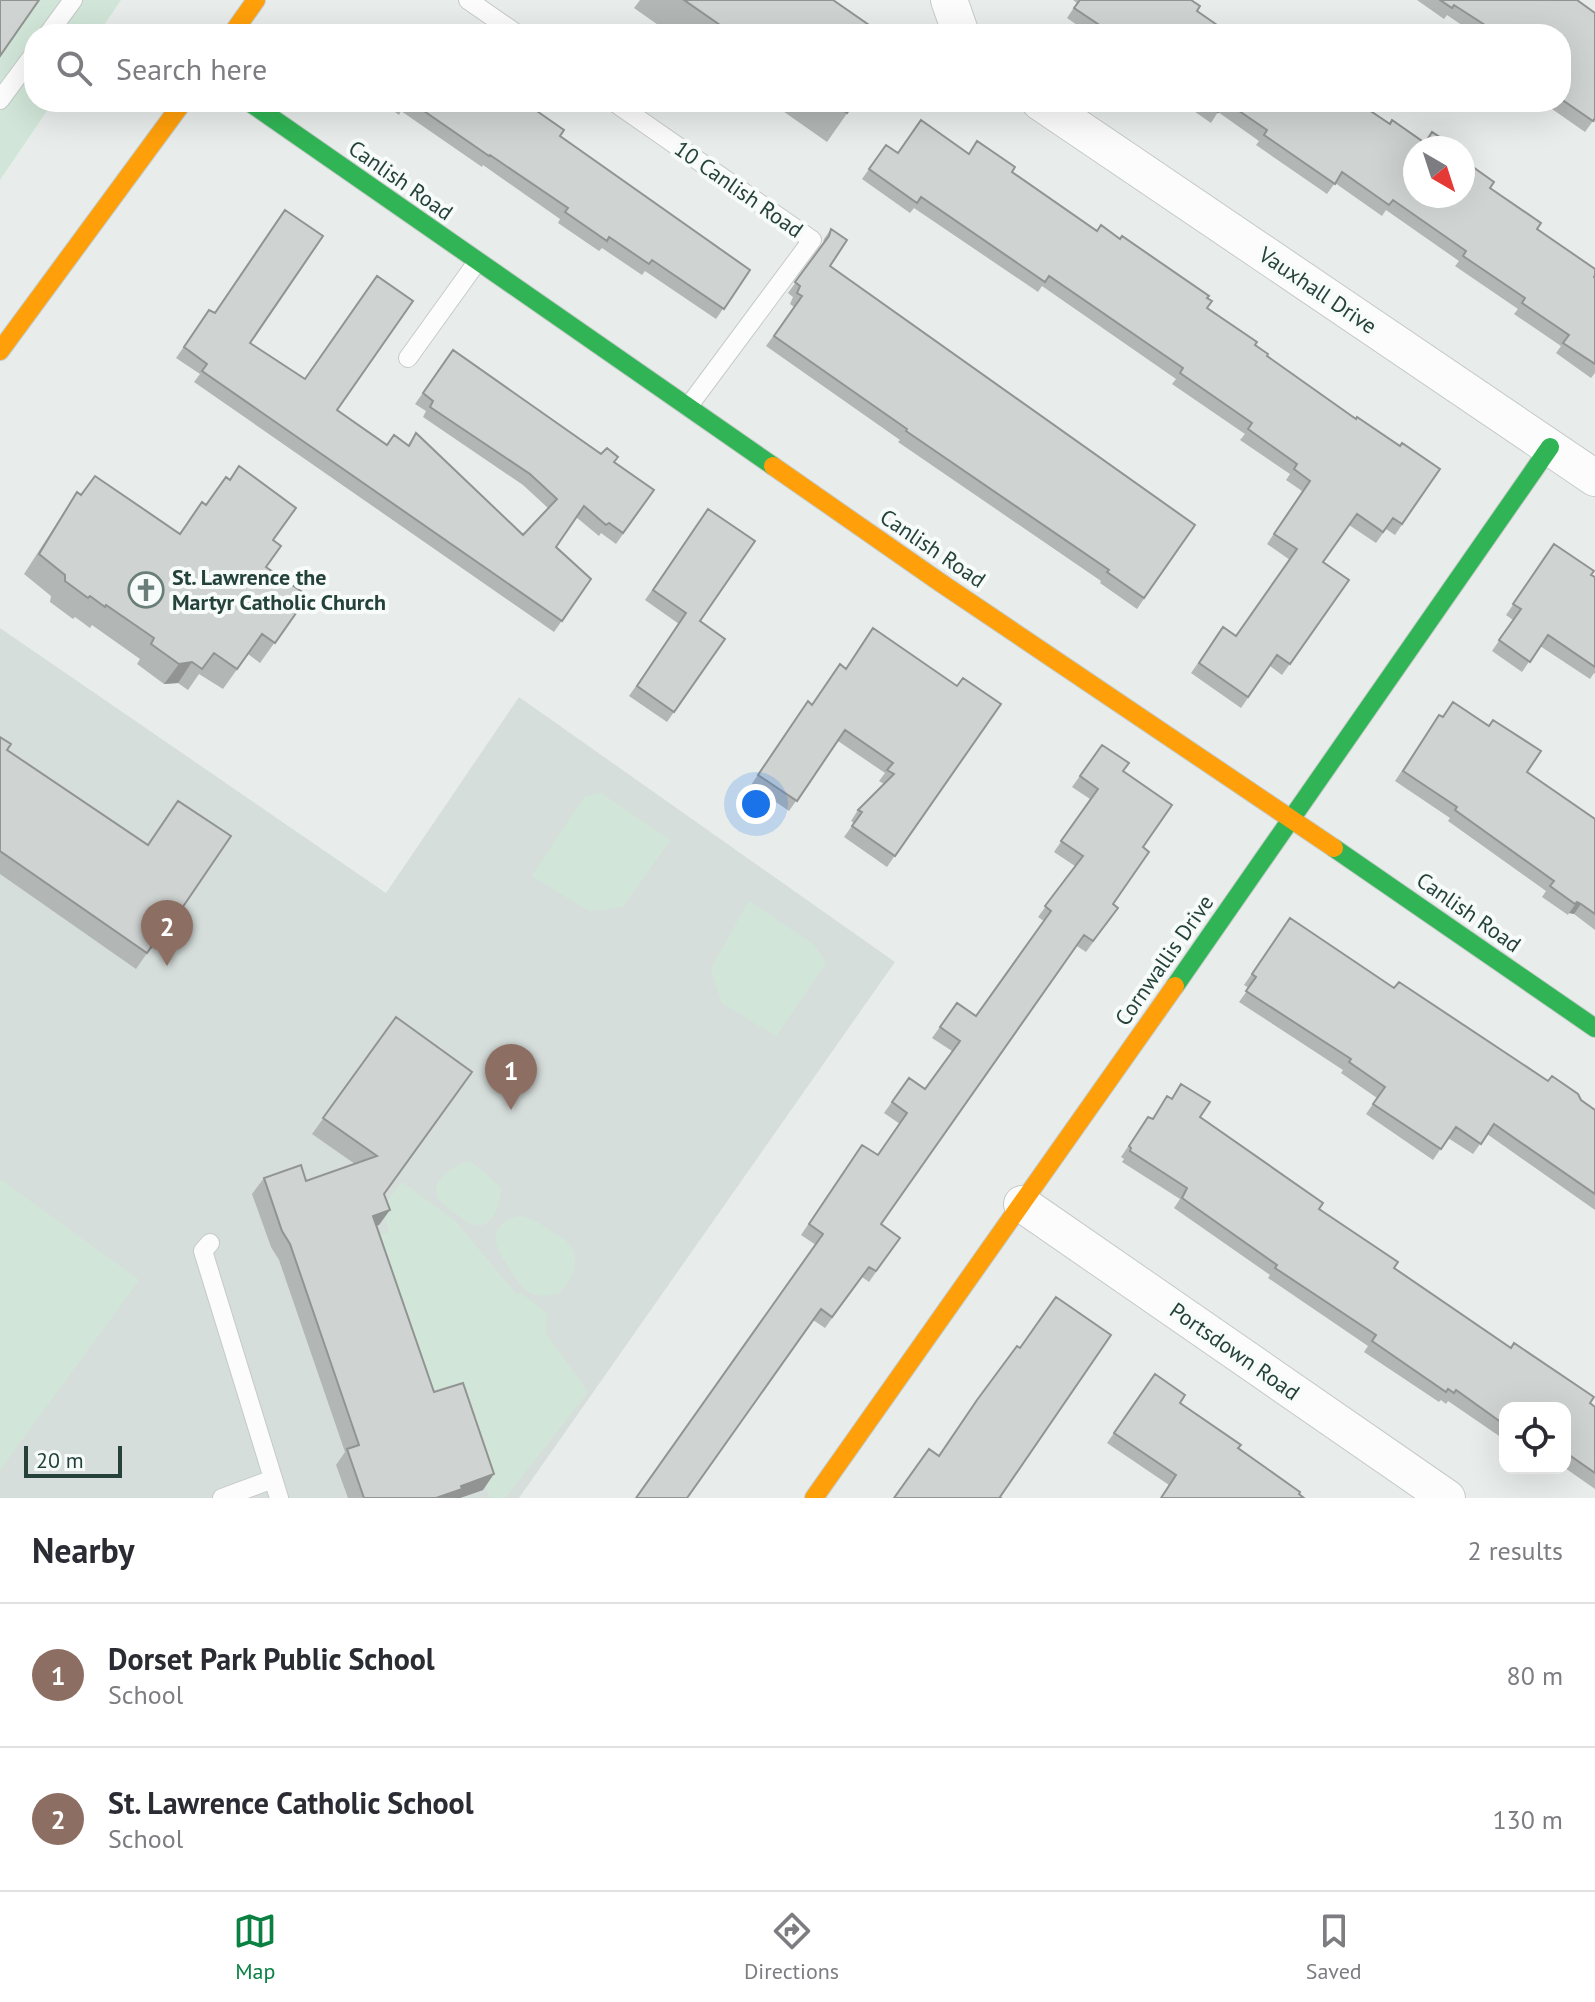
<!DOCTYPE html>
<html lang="en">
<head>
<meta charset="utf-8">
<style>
  body { margin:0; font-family:"PT Sans",sans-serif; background:#f2f2f3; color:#2b2b33 }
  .controls { position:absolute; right:24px; bottom:24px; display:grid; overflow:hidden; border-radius:16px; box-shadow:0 8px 32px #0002 }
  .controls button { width:72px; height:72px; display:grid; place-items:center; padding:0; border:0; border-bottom:2px solid #e1e1e2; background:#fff; color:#2b2b33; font:40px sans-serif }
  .compass { position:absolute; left:1403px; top:136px; width:72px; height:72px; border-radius:50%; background:#fff; box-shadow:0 8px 32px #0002; rotate:141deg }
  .scale { position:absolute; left:24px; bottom:20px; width:98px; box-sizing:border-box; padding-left:8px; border:4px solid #24423a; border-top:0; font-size:22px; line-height:28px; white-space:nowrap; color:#24423a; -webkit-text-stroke:6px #f7fbf9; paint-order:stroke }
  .you { position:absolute; left:756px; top:804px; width:28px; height:28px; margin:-20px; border:6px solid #fff; border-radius:50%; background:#1a73e8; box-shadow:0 0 0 12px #1a73e833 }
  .badge { display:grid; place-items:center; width:52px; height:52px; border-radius:50%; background:#0b8043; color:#fff; font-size:26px; font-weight:700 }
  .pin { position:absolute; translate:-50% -66px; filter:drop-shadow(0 2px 4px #0008) }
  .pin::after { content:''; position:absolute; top:42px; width:28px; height:24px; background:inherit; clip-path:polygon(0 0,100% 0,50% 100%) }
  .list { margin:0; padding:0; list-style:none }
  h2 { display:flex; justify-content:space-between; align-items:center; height:104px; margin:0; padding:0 32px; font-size:34px }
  h2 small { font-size:26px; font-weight:400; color:#7c7c81 }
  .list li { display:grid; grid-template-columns:52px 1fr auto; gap:24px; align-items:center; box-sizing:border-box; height:144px; padding:0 32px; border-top:2px solid #e1e1e2 }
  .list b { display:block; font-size:30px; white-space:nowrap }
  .list p { margin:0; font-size:26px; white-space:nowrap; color:#7c7c81 }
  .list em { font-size:26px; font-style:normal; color:#7c7c81 }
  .icon { flex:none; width:44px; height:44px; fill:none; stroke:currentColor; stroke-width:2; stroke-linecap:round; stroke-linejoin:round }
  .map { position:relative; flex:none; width:1595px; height:1498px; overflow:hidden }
  .search { position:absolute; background:#fff; box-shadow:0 8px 32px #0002; left:24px; right:24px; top:24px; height:88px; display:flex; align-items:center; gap:20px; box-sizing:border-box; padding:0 28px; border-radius:32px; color:#7c7c81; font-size:30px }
  .sheet { height:392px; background:#fff }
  nav { display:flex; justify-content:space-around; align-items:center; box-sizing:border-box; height:112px; border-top:2px solid #e1e1e2; background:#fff; font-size:22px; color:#7c7c81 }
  nav a { display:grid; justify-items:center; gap:4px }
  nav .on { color:#0b8043 }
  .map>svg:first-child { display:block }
  .built { fill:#d6dedb }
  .green { fill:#d1e6d8 }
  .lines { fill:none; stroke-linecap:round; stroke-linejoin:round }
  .lane-casing { stroke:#c5cac8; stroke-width:20 }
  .street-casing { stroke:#c5cac8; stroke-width:38 }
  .fast-casing { stroke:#c3cbc8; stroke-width:20 }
  .slow-casing { stroke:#c3cbc8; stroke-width:20 }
  .lane { stroke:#fcfcfc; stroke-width:18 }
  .street { stroke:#fcfcfc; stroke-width:36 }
  .fast { stroke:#30b455; stroke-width:18 }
  .slow { stroke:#ff9f0a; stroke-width:18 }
  .wall { fill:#b2b6b5 }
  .shaded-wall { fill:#919493 }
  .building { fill:#cfd4d2; stroke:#919493; stroke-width:2 }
  .labels { text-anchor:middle; stroke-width:8; stroke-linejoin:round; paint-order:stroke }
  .street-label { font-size:22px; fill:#24423a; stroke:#f7fbf9 }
  .poi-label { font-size:22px; font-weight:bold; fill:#24423a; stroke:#f7fbf9; text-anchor:start }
</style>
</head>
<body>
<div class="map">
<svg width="1595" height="1498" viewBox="0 0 1595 1498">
  <rect width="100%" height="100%" fill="#e8edeb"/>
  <!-- built -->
  <path class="built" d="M0,628L386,893L519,697L895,962L519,1498H0Z"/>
  <!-- green -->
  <path class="green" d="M0,0H121L98,34H34V102H53L0,180Z
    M601,793L670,840L623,907L589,911L532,876L585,796Z
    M749,901L814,945L826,963L776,1036L722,1003L711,969Z
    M468,1162L473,1163L500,1187C502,1202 493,1232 471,1224C466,1223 460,1216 455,1213C451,1209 444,1206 440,1201C426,1183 453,1165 468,1162Z
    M0,1179L139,1280L0,1470Z
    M402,1182L455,1221L517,1295L521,1293L547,1313L546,1334L588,1392L505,1498H490L453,1391L431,1397L373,1238L389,1232L383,1207Z
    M518,1216C532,1218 541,1224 552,1232C557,1235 565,1238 568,1243C583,1260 571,1281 558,1294C550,1295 541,1297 533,1294C522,1290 517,1280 511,1271C496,1248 483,1228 518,1216Z"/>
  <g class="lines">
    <defs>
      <path id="lane" d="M468,0L517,34
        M48,34L73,0
        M0,100L34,54
        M614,102L812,240L688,407
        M408,358L477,262
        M210,1243L203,1251L279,1498
        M222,1498L273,1479"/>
      <path id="street" d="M949,0L961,34
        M1040,102L1595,478
        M1022,1204L1447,1498"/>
      <path id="fast" d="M249,102L773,466
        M1334,848L1595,1028
        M1175,986L1550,447"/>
      <path id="slow" d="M232,34L256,0
        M0,351L183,102
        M773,466L941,583L1334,848
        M814,1498L1175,986"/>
    </defs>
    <!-- lane casing -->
    <use href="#lane" class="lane-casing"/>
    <!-- street casing -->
    <use href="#street" class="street-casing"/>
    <!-- fast casing -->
    <use href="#fast" class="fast-casing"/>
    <!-- slow casing -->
    <use href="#slow" class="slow-casing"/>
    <!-- lane -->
    <use href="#lane" class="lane"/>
    <!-- street -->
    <use href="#street" class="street"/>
    <!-- fast -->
    <use href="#fast" class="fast"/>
    <!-- slow -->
    <use href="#slow" class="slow"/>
  </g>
  <!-- wall -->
  <path class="wall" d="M640,0H833L882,34H671L634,8Z
    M1073,0H1191L1197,11L1230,34H1090L1067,18L1077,3Z
    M1417,0H1577L1595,13V122L1593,121L1585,132L1542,102H1561V34H1475L1447,15L1444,19Z
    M381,102H512L750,270L716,319L645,271L642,275L602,248L599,251L558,223L560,219L483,165L482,167L401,111L399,115Z
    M770,102H855L827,142Z
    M1181,102H1357L1390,124L1425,143L1456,148H1415L1490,188L1595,278V373L1591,378L1556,353L1561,346L1514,314L1518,309L1455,266L1459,261L1386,210L1382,216L1335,183L1327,194L1256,145L1259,141L1218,112L1211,123Z
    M886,145L898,153L969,154L1012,172L1097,231L1207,298V308L1267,356L1356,419L1440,469L1395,535L1386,529L1376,543L1349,525L1323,562L1349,580L1282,675L1270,666L1241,708L1191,673L1223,627L1236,636L1290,560L1267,544L1302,491L1286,480L1290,474L1240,440L1245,434L1172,384L1176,379L1042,286L1038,292L914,208L910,213L862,179Z
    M831,229L830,266L1195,525L1137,609L1100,583L1101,581L898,442L900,440L766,346L794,307L790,304L793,297L788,293L822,246L824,239Z
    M209,310L250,343L337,410L387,445H408L416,433L523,535L548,508L523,485L423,417L426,411L415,404L453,350L654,490L616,544L601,533L599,536L576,517L556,547L591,579L554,632L194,382L200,374L176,358Z
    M77,492L180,534L273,540L266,567L308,596L260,663L248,654L223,689L199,674L188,690L178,683L164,684L137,664L140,659L92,625L90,628L75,617L73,619L50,602L51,596L24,574Z
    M708,509L700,621L725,639L667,722L629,696L679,624L645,600Z
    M1554,544L1595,577V674L1594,673L1590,679L1540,646L1522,672L1492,651L1513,620L1506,615Z
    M846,668L957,686L1001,704L887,867L844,837L854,823L851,821L858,810L884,784L879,781L885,773L838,741L789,811L751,785L808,701L812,705Z
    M1439,715L1595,819V930L1574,914L1569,913L1568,915L1542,897L1546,891L1448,821L1450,818L1395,781Z
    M0,737L7,750L148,845L231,836L169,927L166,926L136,969L0,874Z
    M1102,745L1123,771L1143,847L1113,904L1111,918L1086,952L1077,946L881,1224L900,1238L869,1282L862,1277L825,1328L813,1320L816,1245L801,1235L862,1145L878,1155L900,1124L884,1113L909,1078L925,1089L952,1051L932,1038L957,1003L976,1016L1044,921L1038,917L1075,866L1054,852L1090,799L1072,787Z
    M1290,918L1394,988L1595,1110V1210L1487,1134L1473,1154L1448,1138L1433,1160L1366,1114L1377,1098L1341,1073L1343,1070L1239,1002L1249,988L1244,985Z
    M396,1017L384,1194L379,1225L376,1226L434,1392L483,1490L460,1498H348L336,1465L345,1452L279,1260L271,1247L252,1194L264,1178L306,1181L355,1164L312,1134Z
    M1181,1084L1200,1117L1319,1209L1394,1268L1595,1407V1489L1565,1468V1408H1505V1440L1448,1401L1446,1404L1441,1400L1439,1402L1364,1352L1368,1346L1268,1278L1270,1275L1174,1208L1180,1199L1122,1162L1124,1159L1121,1157L1141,1127L1152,1119L1171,1099Z
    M1155,1374L1180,1403L1299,1494L1169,1485L1107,1443Z"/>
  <!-- shaded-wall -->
  <path class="shaded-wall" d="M192,662L178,683L164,684L179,664Z
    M1577,902L1581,904L1574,914L1569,913Z
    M390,1210L379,1225L362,1231L373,1216Z
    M494,1474L483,1490L460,1498H436L461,1486Z"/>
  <!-- building -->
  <path class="building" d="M0,0H39L0,56Z
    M684,0H833L882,34H733Z
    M1080,0H1191L1200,6L1197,11L1230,34H1113L1074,8Z
    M1440,0H1577L1595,13V118L1593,121L1561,99V34H1499L1454,5L1452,8Z
    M397,29L405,34H394Z
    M411,102H512L520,107L524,102L564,130L560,136L750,270L724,309L652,260L649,264L609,237L607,241L565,212L568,208L490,155L489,156Z
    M832,102H855L847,113Z
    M1204,102H1225L1218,112Z
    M1226,102H1357L1390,124L1392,120L1425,143L1432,132L1456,148H1415V196H1463V160L1494,182L1490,188L1541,223L1537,229L1595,269V275L1594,277L1595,278V364L1563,343L1569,335L1522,303L1525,298L1463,256L1466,251L1393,200L1389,205L1342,172L1335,184L1264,135L1267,130Z
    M921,120L969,154L977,141L1015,167L1012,172L1097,231L1101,225L1120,239L1122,236L1209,296L1207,298L1212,301L1207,308L1257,342L1255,345L1268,354L1267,356L1356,419L1357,417L1400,446L1402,443L1440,469L1402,524L1393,518L1383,532L1357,514L1323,562L1349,580L1290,664L1277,655L1248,697L1199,663L1223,627L1236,636L1297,549L1274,534L1310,481L1294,469L1297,464L1248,429L1252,423L1180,373L1183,368L1049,276L1045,282L921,197L917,203L869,169L886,145L898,153Z
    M285,210L323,236L250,343L305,379L377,276L413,301L337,410L387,445L394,435L409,446L416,433L523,535L557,499L530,474L430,407L433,401L423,393L453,350L601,454L607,448L618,457L614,462L654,490L623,533L609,523L606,525L584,506L556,547L591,579L562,621L202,371L207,364L184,347L209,310L215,313Z
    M831,229L847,240L830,266L1195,525L1144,598L1107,572L1109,570L906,431L907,429L774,336L802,296L797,293L800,286L795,282L829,236Z
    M239,466L296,508L273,540L281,546L266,567L308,596L275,643L262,634L237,669L214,653L202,669L192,662L179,664L151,644L154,638L106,605L105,607L90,596L88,598L65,581V575L39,554L77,492L81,495L95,476L180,534L202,502L206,505L226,477L230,480Z
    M708,509L755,541L700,621L725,639L674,712L637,686L686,613L653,590Z
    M1554,544L1594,571L1591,575L1595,577V667L1548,635L1530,662L1499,640L1521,609L1513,604Z
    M873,628L957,686L963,678L1001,704L895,856L852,826L862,812L858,810L894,774L887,770L893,763L845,730L797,801L758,775L808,701L812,705L840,664L846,669Z
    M1453,702L1489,726L1493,720L1541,751L1527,772L1595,819V914L1581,904L1577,902L1575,904L1550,886L1554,881L1455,810L1457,807L1403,771L1439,715L1443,717Z
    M0,737L11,744L7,750L148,845L178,801L231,836L180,911L177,910L147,953L0,851Z
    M1102,745L1129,763L1123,771L1172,805L1143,847L1149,852L1113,904L1118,908L1093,941L1084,935L881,1224L900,1238L876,1271L869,1267L832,1317L821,1309L687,1498H636L823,1234L809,1224L862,1145L878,1155L907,1113L892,1102L909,1078L925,1089L960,1041L940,1027L957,1003L976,1016L1051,911L1045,906L1083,856L1061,841L1098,789L1080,776Z
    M1290,918L1394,988L1399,982L1548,1081L1552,1076L1578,1094L1581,1100L1595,1110V1194L1494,1124L1481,1144L1456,1127L1441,1149L1373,1104L1385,1087L1349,1062L1351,1059L1246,991L1256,977L1252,974Z
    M396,1017L472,1072L384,1194L390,1210L373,1216L434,1392L463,1383L494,1474L461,1486L462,1489L436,1498H364L347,1449L359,1445L290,1244L282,1231L264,1178L301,1165L306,1181L377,1156L323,1118Z
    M1181,1084L1210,1102L1200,1117L1323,1203L1319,1209L1398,1262L1394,1268L1511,1348L1514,1343L1594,1397L1590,1403L1595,1407V1473L1565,1452V1408H1505V1425L1456,1390L1454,1393L1448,1389L1446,1392L1372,1341L1376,1335L1275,1268L1277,1265L1182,1198L1187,1188L1130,1151L1131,1148L1129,1146L1148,1117L1153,1119L1167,1096L1172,1099Z
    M1056,1297L1111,1335L1000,1497L1001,1498H894L929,1449L939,1456L977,1400L1017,1346L1020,1348Z
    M1155,1374L1185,1395L1180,1403L1241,1445L1238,1448L1300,1492L1299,1494L1304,1498H1161L1176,1475L1114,1433Z"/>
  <!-- icons -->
  <defs>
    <symbol id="church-ring" viewBox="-11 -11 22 22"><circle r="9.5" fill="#f7fbf9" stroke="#697e78" stroke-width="1.5"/><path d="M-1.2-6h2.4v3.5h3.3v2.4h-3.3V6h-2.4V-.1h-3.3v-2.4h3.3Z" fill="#697e78"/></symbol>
  </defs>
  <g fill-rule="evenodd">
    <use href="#church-ring" x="126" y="570" width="40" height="40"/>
  </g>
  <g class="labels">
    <!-- street labels -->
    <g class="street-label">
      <text transform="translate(401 180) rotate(35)" y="8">Canlish Road</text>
      <text transform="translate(739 189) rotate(35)" y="8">10 Canlish Road</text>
      <text transform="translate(1318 290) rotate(34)" y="8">Vauxhall Drive</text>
      <text transform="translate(933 548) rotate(34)" y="8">Canlish Road</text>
      <text transform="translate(1469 912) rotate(35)" y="8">Canlish Road</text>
      <text transform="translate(1164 960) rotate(-55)" y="8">Cornwallis Drive</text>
      <text transform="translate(1235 1351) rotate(35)" y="8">Portsdown Road</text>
    </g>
    <!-- poi labels -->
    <g class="poi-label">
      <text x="172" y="585">St. Lawrence the<tspan x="172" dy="25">Martyr Catholic Church</tspan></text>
    </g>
  </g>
</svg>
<div class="controls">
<button><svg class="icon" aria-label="locate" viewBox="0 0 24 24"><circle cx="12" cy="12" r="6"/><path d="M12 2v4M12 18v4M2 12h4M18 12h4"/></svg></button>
</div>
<svg class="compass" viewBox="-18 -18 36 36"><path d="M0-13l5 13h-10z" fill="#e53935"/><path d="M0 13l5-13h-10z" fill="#7c7c81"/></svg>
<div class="scale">20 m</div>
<div class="you"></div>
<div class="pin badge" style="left:511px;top:1110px;background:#8d6e63">1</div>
<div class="pin badge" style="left:167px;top:966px;background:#8d6e63">2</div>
<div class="search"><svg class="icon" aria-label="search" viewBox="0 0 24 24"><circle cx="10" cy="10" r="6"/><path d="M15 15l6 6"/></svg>Search here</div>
</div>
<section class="sheet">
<h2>Nearby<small>2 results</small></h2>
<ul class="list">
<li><span class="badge" style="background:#8d6e63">1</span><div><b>Dorset Park Public School</b><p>School</p></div><em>80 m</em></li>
<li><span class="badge" style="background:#8d6e63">2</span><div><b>St. Lawrence Catholic School</b><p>School</p></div><em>130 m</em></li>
</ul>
</section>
<nav>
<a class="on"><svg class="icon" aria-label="map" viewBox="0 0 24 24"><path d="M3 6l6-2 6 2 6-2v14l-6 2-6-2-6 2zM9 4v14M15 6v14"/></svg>Map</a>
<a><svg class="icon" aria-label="directions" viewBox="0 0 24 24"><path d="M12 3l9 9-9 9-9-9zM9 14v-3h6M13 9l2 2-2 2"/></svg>Directions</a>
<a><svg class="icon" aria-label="saved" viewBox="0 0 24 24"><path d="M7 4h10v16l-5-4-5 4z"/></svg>Saved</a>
</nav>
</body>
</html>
